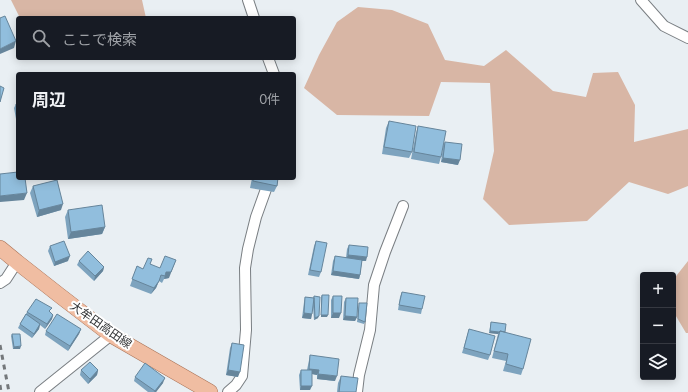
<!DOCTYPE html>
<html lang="ja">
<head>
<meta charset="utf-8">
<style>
  body { margin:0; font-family:Lato,"Noto Sans JP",sans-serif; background:#20242c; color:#f1f3f6 }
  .controls { position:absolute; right:12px; bottom:12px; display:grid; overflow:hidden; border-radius:4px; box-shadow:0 2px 10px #0003 }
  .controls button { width:36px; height:36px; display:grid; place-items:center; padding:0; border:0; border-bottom:1px solid #363941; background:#171b24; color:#f1f3f6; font:20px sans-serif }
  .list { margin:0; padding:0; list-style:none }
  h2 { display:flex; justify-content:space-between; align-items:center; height:52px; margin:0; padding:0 16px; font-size:17px }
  h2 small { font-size:13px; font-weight:400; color:#9ea1a6 }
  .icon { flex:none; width:22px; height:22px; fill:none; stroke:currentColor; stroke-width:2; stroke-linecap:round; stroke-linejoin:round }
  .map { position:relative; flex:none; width:688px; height:392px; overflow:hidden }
  .search { position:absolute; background:#171b24; box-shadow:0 2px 10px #0003; left:16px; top:16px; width:280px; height:44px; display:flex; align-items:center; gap:10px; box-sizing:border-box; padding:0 14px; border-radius:4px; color:#9ea1a6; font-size:15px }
  .panel { position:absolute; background:#171b24; box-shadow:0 2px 10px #0003; left:16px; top:72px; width:280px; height:108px; border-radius:4px }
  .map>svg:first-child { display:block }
  .green { fill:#d8b6a5 }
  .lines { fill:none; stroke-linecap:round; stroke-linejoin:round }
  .minor-casing { stroke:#797e82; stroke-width:12 }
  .primary-casing { stroke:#a87155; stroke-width:16 }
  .minor { stroke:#fff; stroke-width:10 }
  .primary { stroke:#f0bda2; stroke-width:15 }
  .rail { stroke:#74787b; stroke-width:3; stroke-dasharray:5 5; stroke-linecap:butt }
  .wall { fill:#7da3be }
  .shaded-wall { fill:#66859b }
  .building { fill:#91bedd; stroke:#66859b }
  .labels { text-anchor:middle; stroke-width:4; stroke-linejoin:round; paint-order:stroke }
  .street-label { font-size:12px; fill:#343638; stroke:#fff }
</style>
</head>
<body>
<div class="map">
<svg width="688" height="392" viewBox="0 0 688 392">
  <rect width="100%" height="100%" fill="#e9eff3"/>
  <!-- green -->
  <path class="green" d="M11,0H142L146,18H20Z
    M358,7L392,10L428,24L445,60L484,66L506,50L553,91L586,97L593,73L618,72L635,105L634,142L688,129V186L668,194L629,182L587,221L509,225L483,199L494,151L490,83L441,82L429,116L337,115L304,88L319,55L337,22Z
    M688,261V333H686L673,311V280Z"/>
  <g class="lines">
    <defs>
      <path id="minor" d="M248,0L254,18
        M641,0L664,26L688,38
        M268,58L274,74
        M0,283L6,279L17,262
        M40,392L111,335
        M228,392L236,385L242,376L246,330L245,268L248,249L256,217L270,178
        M357,392L359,375L370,330L374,285L385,252L403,206"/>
      <path id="primary" d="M0,248L17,262L59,295L111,335L210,392"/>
    </defs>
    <!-- minor casing -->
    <use href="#minor" class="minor-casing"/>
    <!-- primary casing -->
    <use href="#primary" class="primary-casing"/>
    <!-- minor -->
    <use href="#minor" class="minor"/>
    <!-- primary -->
    <use href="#primary" class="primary"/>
    <!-- rail -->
    <path class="rail" d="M0,345L9,392
      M0,385L1,392"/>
  </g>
  <!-- wall -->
  <path class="wall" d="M18,103V130L14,108L16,104Z
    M389,121L412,152L409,158L382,154L386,128Z
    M418,126L441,157L439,164L411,159L416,133Z
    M445,142L458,165L441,162L443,146Z
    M252,178H278L277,186L274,192L250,188Z
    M33,186L61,210L37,217L30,193Z
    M68,210L105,227L102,234L68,239L65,217Z
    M316,241L321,272L319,277L308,275L314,246Z
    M349,245L366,261H362L360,275L359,279L331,275L333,261L335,256L346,258L347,249Z
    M50,246L68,261L54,266L48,251Z
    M79,261L104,267L103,271L94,281L77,265Z
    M150,264L169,278L164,279L162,283L159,281L156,288L151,294L130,286L137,266L143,269Z
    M402,292L422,309L421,314L398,310L400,297Z
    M322,295L327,317H321V297Z
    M314,296L318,318L314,320L313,307L311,319L302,318L304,302L305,297L313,298Z
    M333,296L339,318H331V300Z
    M346,298L357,317L355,321L343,320L344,302Z
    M359,303L365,322L364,324L357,322L359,305Z
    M27,312H50L53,315L52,319L45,329L40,325L39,329L32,338L18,328L20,324L26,314Z
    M491,322L505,332L523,369L521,375L503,371L506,361L492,358L498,334L489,333Z
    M81,329L79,334L68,351L45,335L46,331Z
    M469,329L490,355L488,360L462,353Z
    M12,334L20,349H13L11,336Z
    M232,343L238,377L226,375L230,348Z
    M310,355L335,381L317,379V375L312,374L310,390H300L299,375L301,370H307Z
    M81,370H98L97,375L88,384L80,375Z
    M341,376L356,392H337L338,383Z
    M135,377L163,383L156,392H148L134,381Z"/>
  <!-- shaded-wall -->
  <path class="shaded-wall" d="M16,41L14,48L0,54V49Z
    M443,158L460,160L458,165L441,162Z
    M27,193L24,200L0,202V196Z
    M63,204L61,210L37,217L39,210Z
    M105,227L102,234L68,239L71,232Z
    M348,255L367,257L366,261L346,259Z
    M70,256L68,261L54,266L55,262Z
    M176,260L169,278L164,279L166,272Z
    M104,267L103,271L94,281L95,276Z
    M333,271L360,275L359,279L331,275Z
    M159,281L156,288L151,294L154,288Z
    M304,313L312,314L311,319L302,318Z
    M333,313H341L339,318H331Z
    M53,315L52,319L45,329L47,324Z
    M321,315H328L327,317H321Z
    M319,316L318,318L314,320L315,318Z
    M345,316L357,317L355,321L343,320Z
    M40,324L39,329L32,338L34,334Z
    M81,329L79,334L68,351L70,346Z
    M490,331L499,332L498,334L489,333Z
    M21,346L20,349H13L14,347Z
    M309,369L319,370L317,375L307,373Z
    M98,370L97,375L88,384L90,379Z
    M228,370L240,372L238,377L226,375Z
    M318,374L337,376L335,381L317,379Z
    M165,378L163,383L156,392H154Z
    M301,386H312L310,390H300Z"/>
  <!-- building -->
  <path class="building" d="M5,16L16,41L0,49V18Z
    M0,86L4,88L0,102Z
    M18,103V116L16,104Z
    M389,121L416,126L412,152L384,147Z
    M418,126L446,131L441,157L414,152Z
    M445,142L462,144L460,160L443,158Z
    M18,172V178H25L27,193L0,196V174Z
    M253,178H278L277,186L253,181Z
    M57,180L63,204L39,210L33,186Z
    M102,205L105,227L71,232L68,210Z
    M64,241L70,256L55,262L50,246Z
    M316,241L327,243L321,272L310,270Z
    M349,245L368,247L367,257L348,255Z
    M88,251L104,267L95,276L79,261Z
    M165,256L176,260L171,272H166L165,276L161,275L159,281L154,288L132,279L137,266L143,269L148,258L152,259L150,264L160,268Z
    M335,256L362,260L360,275L333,271Z
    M402,292L425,296L422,309L399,305Z
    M322,295H329L328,315H321Z
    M314,296L320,297L319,316L315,318Z
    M333,296H342L341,313H333Z
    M305,297L314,298L312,314L304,313Z
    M346,298H358L357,317L345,316Z
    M36,299L52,308L49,311L53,315L47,324L27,312Z
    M359,303H367L365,322L358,319Z
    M26,314L40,324L34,334L20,324Z
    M57,314L81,329L70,346L46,331Z
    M491,322L506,324L505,332L500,331L499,332L490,331Z
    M469,329L495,336L490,355L464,348Z
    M500,331L531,339L523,369L506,364L508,354L494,351Z
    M12,334H20L21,346L14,347Z
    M232,343L244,345L240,372L228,370Z
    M310,355L339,359L337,376L318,374L319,370L309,369Z
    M90,362L98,370L90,379L81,370Z
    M145,363L165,378L155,391L135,377Z
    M301,370H312V386H301Z
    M341,376L358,378L356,392H339Z"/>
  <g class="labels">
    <!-- street labels -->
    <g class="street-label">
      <text transform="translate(101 325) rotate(35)" y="4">大牟田高田線</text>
    </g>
  </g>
</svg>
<div class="controls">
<button>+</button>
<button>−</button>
<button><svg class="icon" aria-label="layers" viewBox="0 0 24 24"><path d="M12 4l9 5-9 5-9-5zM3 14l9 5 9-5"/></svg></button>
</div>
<div class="search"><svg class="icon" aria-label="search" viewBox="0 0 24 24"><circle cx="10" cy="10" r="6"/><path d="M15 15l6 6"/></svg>ここで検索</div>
<section class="panel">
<h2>周辺<small>0件</small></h2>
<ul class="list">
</ul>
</section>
</div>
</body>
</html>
